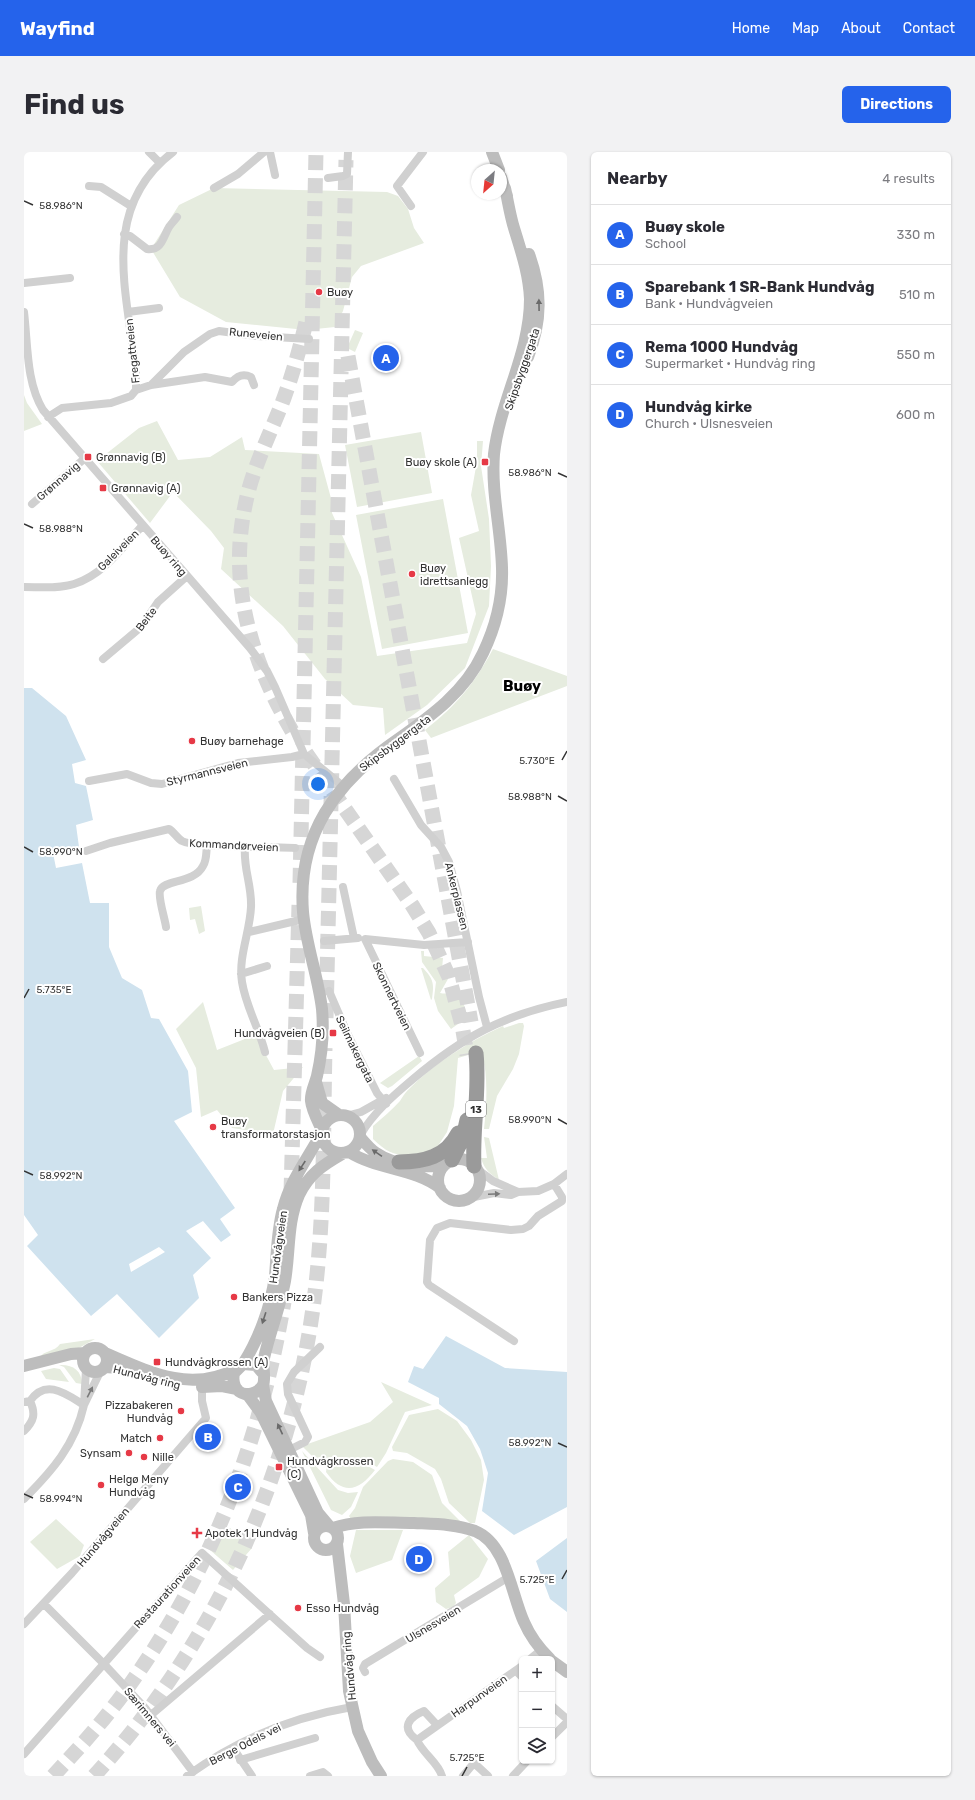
<!DOCTYPE html>
<html lang="en">
<head>
<meta charset="utf-8">
<style>
  body { margin:0; font-family:Rubik,sans-serif; background:#f2f2f3; color:#2b2b33 }
  .controls { position:absolute; right:12px; bottom:12px; display:grid; overflow:hidden; border-radius:6px; box-shadow:0 1px 3px #0004 }
  .controls button { width:36px; height:36px; display:grid; place-items:center; padding:0; border:0; border-bottom:1px solid #e1e1e2; background:#fff; color:#2b2b33; font:20px sans-serif }
  .compass { position:absolute; left:447px; top:12px; width:36px; height:36px; border-radius:50%; background:#fff; box-shadow:0 1px 3px #0004; rotate:207deg }
  .you { position:absolute; left:294px; top:632px; width:14px; height:14px; margin:-10px; border:3px solid #fff; border-radius:50%; background:#1a73e8; box-shadow:0 0 0 6px #1a73e833 }
  .badge { display:grid; place-items:center; width:26px; height:26px; border-radius:50%; background:#2563eb; color:#fff; font-size:13px; font-weight:700 }
  .pin { position:absolute; translate:-50% -50%; border:2px solid #fff; box-shadow:0 1px 4px #0006 }
  .list { margin:0; padding:0; list-style:none }
  h2 { display:flex; justify-content:space-between; align-items:center; height:52px; margin:0; padding:0 16px; font-size:17px }
  h2 small { font-size:13px; font-weight:400; color:#7c7c81 }
  .list li { display:grid; grid-template-columns:26px 1fr auto; gap:12px; align-items:center; box-sizing:border-box; height:60px; padding:0 16px; border-top:1px solid #e1e1e2 }
  .list b { display:block; font-size:15px; white-space:nowrap }
  .list p { margin:0; font-size:13px; white-space:nowrap; color:#7c7c81 }
  .list em { font-size:13px; font-style:normal; color:#7c7c81 }
  .icon { flex:none; width:22px; height:22px; fill:none; stroke:currentColor; stroke-width:2; stroke-linecap:round; stroke-linejoin:round }
  .map { position:relative; flex:none; width:543px; height:1624px; overflow:hidden; border-radius:6px }
  header { display:flex; align-items:center; gap:24px; box-sizing:border-box; height:56px; padding:0 20px; background:#2563eb; color:#fff }
  header strong { font-size:19px }
  nav { display:flex; gap:22px; margin-inline-start:auto; font-size:14px }
  .intro { display:flex; align-items:center; justify-content:space-between; box-sizing:border-box; height:96px; padding:0 24px }
  h1 { margin:0; font-size:28px }
  .button { padding:10px 18px; border-radius:6px; background:#2563eb; color:#fff; font-size:14px; font-weight:700 }
  main { display:flex; gap:24px; padding:0 24px }
  aside { flex:1; background:#fff; border-radius:6px; box-shadow:0 1px 3px #0004 }
  .map>svg:first-child { display:block }
  .green { fill:#e6ecdf }
  .water { fill:#cfe2ee; fill-rule:evenodd }
  .lines { fill:none; stroke-linecap:round; stroke-linejoin:round }
  .highway-tunnel { stroke:#d6d6d6; stroke-width:15; stroke-dasharray:15 8; stroke-linecap:butt }
  .street { stroke:#d0d0d0; stroke-width:8 }
  .secondary { stroke:#bdbdbd; stroke-width:12 }
  .highway { stroke:#9a9a9a; stroke-width:15 }
  .oneway { fill:#6a6a6a }
  .oneway2 { fill:#7a7a7a }
  .ticks { fill:none; stroke:#333; stroke-width:1.5 }
  .poi-dot { fill:#e63946; stroke:#fff; stroke-width:1.5 }
  .labels { text-anchor:middle; stroke-width:4; stroke-linejoin:round; paint-order:stroke }
  .shield { fill:#fff; stroke:#707070; stroke-width:1 }
  .shield-label { font-size:10px; font-weight:bold; fill:#333 }
  .poi-label { font-size:11px; fill:#333; stroke:#fff; text-anchor:start }
  .street-label { font-size:11px; fill:#333; stroke:#fff }
  .district-label { font-size:15px; font-weight:bold; fill:#000; stroke:#fff }
  .ticks-label { font-size:10px; text-anchor:middle; fill:#333; stroke:#fff; stroke-width:4; stroke-linejoin:round; paint-order:stroke }
</style>
</head>
<body>
<header>
<strong>Wayfind</strong>
<nav><a>Home</a><a>Map</a><a>About</a><a>Contact</a></nav>
</header>
<div class="intro"><h1>Find us</h1><a class="button">Directions</a></div>
<main>
<div class="map">
<svg width="543" height="1624" viewBox="0 0 543 1624">
  <rect width="100%" height="100%" fill="#fff"/>
  <!-- green -->
  <path class="green" d="M190,36L363,40L374,44L384,57L390,76L400,91L337,114L328,125L319,159L311,175L282,178L202,170L156,145L127,97L155,53Z
    M331,178L339,181L331,200L323,196Z
    M0,243L3,251L18,272L0,279Z
    M133,269L154,308L186,305L218,285L221,298L295,302L308,350V361L337,425L353,504L443,491L452,462L435,386L455,379L447,343L453,309V289H459L457,314L465,367L467,414L465,454L441,516L403,553L361,583L359,556L329,553L301,527L259,474L197,417L200,396L187,379L149,340L126,371L73,309L115,276Z
    M397,280L408,341L333,355L321,293Z
    M419,347L444,481L358,497L332,363Z
    M469,497L543,524V534L407,586L401,578C433,553 450,532 469,497Z
    M177,754L181,779L175,782L171,767L166,768L165,756Z
    M397,799H400V804L419,806L418,817L424,827L416,841C420,842 422,841 426,842C438,844 444,856 441,867L427,877L414,859L410,846L412,830L398,810Z
    M397,816H399C410,828 410,831 408,847L407,848Z
    M179,850L193,898L231,883L250,918L279,915L259,939L249,982L208,976L193,958L177,965L172,916L152,877Z
    M495,871H499L500,874L495,902L489,917L473,944L465,977H460C463,951 464,925 458,899L434,906L430,954L423,980L410,1000C381,1003 371,1009 349,987V974C358,966 368,958 376,949C378,946 380,942 383,939C409,912 444,890 479,874L480,876Z
    M395,904L398,909L368,934L364,936L356,931Z
    M460,985L465,986L475,1028C466,1022 460,1017 457,1006H463Z
    M71,1187L53,1197L15,1206C20,1198 31,1200 36,1192Z
    M35,1213C48,1212 58,1218 58,1232L52,1231L40,1215Z
    M30,1216L36,1217L45,1230L22,1227L17,1219Z
    M357,1230L408,1253L381,1260L362,1301L353,1315L342,1309L340,1312L351,1318C335,1339 319,1344 302,1320L303,1313L298,1314L278,1294L346,1270L369,1250Z
    M414,1257L433,1269L447,1288L457,1308L460,1328L451,1371H446L425,1351L417,1327L411,1317L383,1301L369,1299L368,1295L385,1263Z
    M278,1299L314,1338L324,1341L334,1340L327,1355L318,1363L307,1358Z
    M369,1307L389,1310L408,1323L418,1351L438,1371L424,1368L335,1365L327,1367L325,1364L331,1356L339,1335L364,1309Z
    M32,1367L60,1393L56,1404L33,1417L6,1390Z
    M206,1376L228,1396L209,1418L186,1398Z
    M332,1378H379L368,1408L332,1421L326,1404Z
    M445,1383L464,1407L455,1425L430,1443L432,1451L429,1455L422,1457L412,1450L411,1436L426,1423L424,1400Z"/>
  <!-- water -->
  <path class="water" d="M0,536H8L42,564L62,608L48,612L51,631L62,634L69,668L52,673L55,695L29,701L32,716L58,711L66,751H85V795L98,826L118,838L127,866L135,867L164,919L168,960L150,969L211,1056L196,1067L207,1083L197,1090L179,1069L162,1079L187,1106L169,1123L175,1146L135,1186L93,1142L67,1164L3,1094L14,1083L0,1063ZM135,1095L141,1100L107,1120L105,1112Z
    M422,1184L481,1216L543,1220V1355L490,1383L458,1359L464,1321L456,1297L443,1274L415,1252V1246L384,1230L390,1214L399,1217Z
    M543,1386V1460L526,1447L512,1409Z"/>
  <g class="lines">
    <!-- highway-tunnel -->
    <path class="highway-tunnel" d="M324,204L447,870
      M268,579C228,510 204,434 221,354C228,316 247,281 260,246C269,221 276,196 282,170
      M282,601L388,753L405,781L425,825L438,873L443,903
      M276,731L292,0
      M302,866L322,8
      M267,1041L275,753
      M29,1624C57,1594 84,1564 107,1531C189,1415 236,1290 260,1150
      M70,1624C188,1495 265,1329 289,1156C301,1070 299,982 301,896"/>
    <!-- street -->
    <path class="street" d="M125,0L135,10
      M246,0L251,23
      M304,26L319,24L323,22L324,0
      M65,34L77,35L107,54
      M190,36L214,22L240,0
      M387,54L373,34L399,0
      M100,82L106,84L123,97C138,99 139,85 145,75C147,72 151,68 153,65
      M0,131L46,126
      M0,160C4,193 2,230 19,258L226,496L243,519L251,535L280,602L319,634
      M104,160L135,156
      M127,233L160,200L186,182L195,179L233,184L285,187
      M112,238V221C104,142 74,57 149,0
      M24,265L38,256L87,251L107,244L112,238L127,233L181,225L208,230C213,224 219,221 227,225L230,233
      M8,352L60,307
      M0,435C16,435 34,437 50,432C79,423 99,395 118,374
      M79,507L117,475L134,450L163,424
      M370,627L397,673L417,695L425,710L433,739L455,845L463,875
      M65,629L103,622L127,631L138,632L214,611L268,605L280,602
      M221,694C219,717 228,733 227,755C226,780 214,805 218,830C222,855 235,876 241,900
      M62,699L86,691L145,677C150,680 153,686 158,689C167,695 254,695 271,696
      M319,735L330,786
      M142,775C141,767 134,746 136,739C139,727 170,732 179,714C183,708 182,700 183,693
      M225,780L280,767
      M300,789L334,786
      M217,822L243,814
      M305,839L324,883L353,941L362,952
      M396,901L341,787L400,793L444,790
      M322,964L337,960L362,946
      M337,982C350,960 370,943 389,927C439,885 479,863 543,850
      M453,1017L469,1029L494,1040
      M445,1046L470,1041L487,1043L494,1040L514,1039L530,1032L543,1022
      M490,1189L405,1133L403,1130L406,1088L413,1076L426,1071L487,1078L499,1077L505,1074L514,1064L538,1049V1045L530,1032
      M62,1217L60,1253L76,1220
      M0,1250L6,1249C22,1226 42,1242 60,1253C51,1293 28,1319 0,1347
      M0,1279C10,1269 12,1262 6,1249
      M265,1298L281,1290L284,1285L264,1242L263,1232L270,1220L296,1195
      M20,1452L80,1512L121,1556L169,1620
      M0,1472L48,1421L182,1266L178,1249V1235
      M506,1507L517,1498
      M492,1519L498,1525
      M341,1520L339,1516L341,1512L485,1425
      M528,1554L543,1567
      M127,1563L246,1462
      M528,1585L543,1570
      M393,1588C376,1576 385,1565 400,1559L413,1573
      M209,1596L228,1624
      M0,1602L178,1401L283,1496L296,1505
      M216,1608L291,1586
      M163,1624C212,1588 269,1565 328,1555
      M286,1624L299,1620L304,1624
      M418,1624C414,1610 399,1602 393,1588L498,1514
      M439,1624L450,1611L464,1624
      M489,1624L503,1609"/>
    <!-- secondary -->
    <path class="secondary" d="M468,0L475,18
      M477,25L483,44
      M504,205C518,169 518,138 505,102
      M292,930L298,951L315,963
      M298 982a19 19 0 1 1 38 0a19 19 0 1 1-38 0Z
      M298,978C294,969 288,959 287,949C286,941 291,932 293,924C298,902 300,880 298,857C294,824 282,793 279,760C273,683 312,630 373,588C407,564 441,540 459,501C472,474 479,446 478,416C477,378 467,340 470,302C476,249 506,201 506,147C505,122 497,99 490,76C486,63 484,49 481,36
      M336,985C341,991 346,997 352,1001C369,1013 403,1018 423,1011
      M325,1000C354,1018 390,1016 416,1036
      M414 1028a21 21 0 1 1 42 0a21 21 0 1 1-42 0Z
      M59 1208a12 12 0 1 1 24 0a12 12 0 1 1-24 0Z
      M81,1201C125,1220 166,1241 212,1217
      M219,1212C235,1187 247,1154 251,1124C253,1101 253,1078 259,1057C266,1029 284,1006 298,980
      M0,1214L47,1202L61,1201
      M81,1215L95,1216L109,1220
      M238,1220L232,1213L219,1212L210,1221C208,1230 211,1240 221,1242C228,1243 236,1239 239,1233C242,1226 238,1214 240,1206C246,1180 256,1155 261,1129C266,1101 263,1070 275,1043C285,1022 299,1013 318,1002
      M239,1233L242,1249L294,1361L305,1374
      M178,1235L198,1234L213,1237
      M223,1242L237,1261L287,1363L290,1381
      M290 1386a12 12 0 1 1 24 0a12 12 0 1 1-24 0Z
      M309,1376C335,1367 363,1371 390,1371C410,1372 432,1372 451,1379C483,1392 487,1442 500,1470C506,1484 515,1496 526,1507
      M313,1392L320,1452L325,1539L334,1579L348,1610L357,1624
      M528,1509L543,1520"/>
    <!-- highway -->
    <path class="highway" d="M428,1008L439,986L443,968
      M375,1010C400,1010 422,1005 434,981
      M450,1014C448,976 456,939 452,901"/>
  </g>
  <!-- one-way arrows -->
  <defs><path id="oneway-solid" d="M-6-.8H1V-3.2L6.5 0L1 3.2V.8H-6Z"/></defs>
  <g class="oneway">
    <use href="#oneway-solid" transform="translate(515 153) rotate(-91)"/>
    <use href="#oneway-solid" transform="translate(353 1001) rotate(-146)"/>
    <use href="#oneway-solid" transform="translate(278 1014) rotate(123)"/>
    <use href="#oneway-solid" transform="translate(240 1166) rotate(108)"/>
    <use href="#oneway-solid" transform="translate(256 1277) rotate(-115)"/>
  </g>
  <g class="oneway2">
    <use href="#oneway-solid" transform="translate(470 1042) rotate(-2)"/>
    <use href="#oneway-solid" transform="translate(66 1240) rotate(-63)"/>
  </g>
  <!-- ticks -->
  <path class="ticks" d="M0,49L9,53M534,321L543,325M0,372L9,376M538,608L543,599M534,644L543,649M0,695L9,700M0,846L5,837M534,967L543,972M0,1019L9,1023M534,1291L543,1295M0,1342L9,1346M538,1427L543,1418M438,1624L443,1615"/>
  <!-- markers -->
  <g class="poi-dot">
    <circle cx="295" cy="140" r="4"/>
    <rect x="60" y="301" width="8" height="8" rx="2"/>
    <rect x="457" y="306" width="8" height="8" rx="2"/>
    <rect x="75" y="332" width="8" height="8" rx="2"/>
    <circle cx="388" cy="422" r="4"/>
    <circle cx="168" cy="589" r="4"/>
    <rect x="305" y="877" width="8" height="8" rx="2"/>
    <circle cx="189" cy="975" r="4"/>
    <circle cx="210" cy="1145" r="4"/>
    <rect x="129" y="1206" width="8" height="8" rx="2"/>
    <circle cx="157" cy="1259" r="4"/>
    <circle cx="136" cy="1286" r="4"/>
    <circle cx="105" cy="1301" r="4"/>
    <circle cx="120" cy="1305" r="4"/>
    <rect x="251" y="1311" width="8" height="8" rx="2"/>
    <circle cx="77" cy="1333" r="4"/>
    <path d="M171 1375h4v4h4v4h-4v4h-4v-4h-4v-4h4z"/>
    <circle cx="274" cy="1456" r="4"/>
  </g>
  <g class="labels">
    <!-- shield labels -->
    <rect class="shield" x="442" y="949" width="20" height="16" rx="3"/>
    <g class="shield-label">
      <text x="452" y="961">13</text>
    </g>
    <!-- poi labels -->
    <g class="poi-label">
      <text x="303" y="144">Buøy</text>
      <text x="72" y="309">Grønnavig (B)</text>
      <text x="453" y="314" text-anchor="end">Buøy skole (A)</text>
      <text x="87" y="340">Grønnavig (A)</text>
      <text x="396" y="420">Buøy<tspan x="396" dy="13">idrettsanlegg</tspan></text>
      <text x="176" y="593">Buøy barnehage</text>
      <text x="301" y="885" text-anchor="end">Hundvågveien (B)</text>
      <text x="197" y="973">Buøy<tspan x="197" dy="13">transformatorstasjon</tspan></text>
      <text x="218" y="1149">Bankers Pizza</text>
      <text x="141" y="1214">Hundvågkrossen (A)</text>
      <text x="149" y="1257" text-anchor="end">Pizzabakeren<tspan x="149" dy="13">Hundvåg</tspan></text>
      <text x="128" y="1290" text-anchor="end">Match</text>
      <text x="97" y="1305" text-anchor="end">Synsam</text>
      <text x="128" y="1309">Nille</text>
      <text x="263" y="1313">Hundvågkrossen<tspan x="263" dy="13">(C)</tspan></text>
      <text x="85" y="1331">Helgø Meny<tspan x="85" dy="13">Hundvåg</tspan></text>
      <text x="181" y="1385">Apotek 1 Hundvåg</text>
      <text x="282" y="1460">Esso Hundvåg</text>
    </g>
    <!-- street labels -->
    <g class="street-label">
      <text transform="translate(232 182) rotate(6)" y="4">Runeveien</text>
      <text transform="translate(108 199) rotate(-96)" y="4">Fregattveien</text>
      <text transform="translate(498 217) rotate(-71)" y="4">Skipsbyggergata</text>
      <text transform="translate(34 329) rotate(-41)" y="4">Grønnavig</text>
      <text transform="translate(94 398) rotate(-45)" y="4">Galeiveien</text>
      <text transform="translate(145 404) rotate(49)" y="4">Buøy ring</text>
      <text transform="translate(122 467) rotate(-53)" y="4">Beite</text>
      <text transform="translate(371 591) rotate(-37)" y="4">Skipsbyggergata</text>
      <text transform="translate(183 620) rotate(-14)" y="4">Styrmannsveien</text>
      <text transform="translate(210 693) rotate(3)" y="4">Kommandørveien</text>
      <text transform="translate(433 744) rotate(76)" y="4">Ankerplassen</text>
      <text transform="translate(368 844) rotate(64)" y="4">Skonnertveien</text>
      <text transform="translate(331 897) rotate(64)" y="4">Seilmakergata</text>
      <text transform="translate(254 1095) rotate(-82)" y="4">Hundvågveien</text>
      <text transform="translate(123 1225) rotate(14)" y="4">Hundvåg ring</text>
      <text transform="translate(79 1385) rotate(-50)" y="4">Hundvågveien</text>
      <text transform="translate(143 1440) rotate(-48)" y="4">Restaurationveien</text>
      <text transform="translate(409 1472) rotate(-31)" y="4">Ulsnesveien</text>
      <text transform="translate(325 1514) rotate(-95)" y="4">Hundvåg ring</text>
      <text transform="translate(455 1544) rotate(-35)" y="4">Harpunveien</text>
      <text transform="translate(126 1565) rotate(50)" y="4">Særimners vei</text>
      <text transform="translate(221 1592) rotate(-27)" y="4">Berge Odels vei</text>
    </g>
    <!-- district labels -->
    <g class="district-label">
      <text x="498" y="539">Buøy</text>
    </g>
  </g>
  <g class="ticks-label">
    <text x="37" y="57">58.986°N</text>
    <text x="506" y="324">58.986°N</text>
    <text x="37" y="380">58.988°N</text>
    <text x="513" y="612">5.730°E</text>
    <text x="506" y="648">58.988°N</text>
    <text x="37" y="703">58.990°N</text>
    <text x="30" y="841">5.735°E</text>
    <text x="506" y="971">58.990°N</text>
    <text x="37" y="1027">58.992°N</text>
    <text x="506" y="1294">58.992°N</text>
    <text x="37" y="1350">58.994°N</text>
    <text x="513" y="1431">5.725°E</text>
    <text x="443" y="1609">5.725°E</text>
  </g>
</svg>
<div class="controls">
<button>+</button>
<button>−</button>
<button><svg class="icon" aria-label="layers" viewBox="0 0 24 24"><path d="M12 4l9 5-9 5-9-5zM3 14l9 5 9-5"/></svg></button>
</div>
<svg class="compass" viewBox="-18 -18 36 36"><path d="M0-13l5 13h-10z" fill="#e53935"/><path d="M0 13l5-13h-10z" fill="#7c7c81"/></svg>
<div class="you"></div>
<div class="pin badge" style="left:362px;top:206px">A</div>
<div class="pin badge" style="left:184px;top:1285px">B</div>
<div class="pin badge" style="left:214px;top:1335px">C</div>
<div class="pin badge" style="left:395px;top:1407px">D</div>
</div>
<aside>
<h2>Nearby<small>4 results</small></h2>
<ul class="list">
<li><span class="badge">A</span><div><b>Buøy skole</b><p>School</p></div><em>330 m</em></li>
<li><span class="badge">B</span><div><b>Sparebank 1 SR-Bank Hundvåg</b><p>Bank · Hundvågveien</p></div><em>510 m</em></li>
<li><span class="badge">C</span><div><b>Rema 1000 Hundvåg</b><p>Supermarket · Hundvåg ring</p></div><em>550 m</em></li>
<li><span class="badge">D</span><div><b>Hundvåg kirke</b><p>Church · Ulsnesveien</p></div><em>600 m</em></li>
</ul>
</aside>
</main>
</body>
</html>
